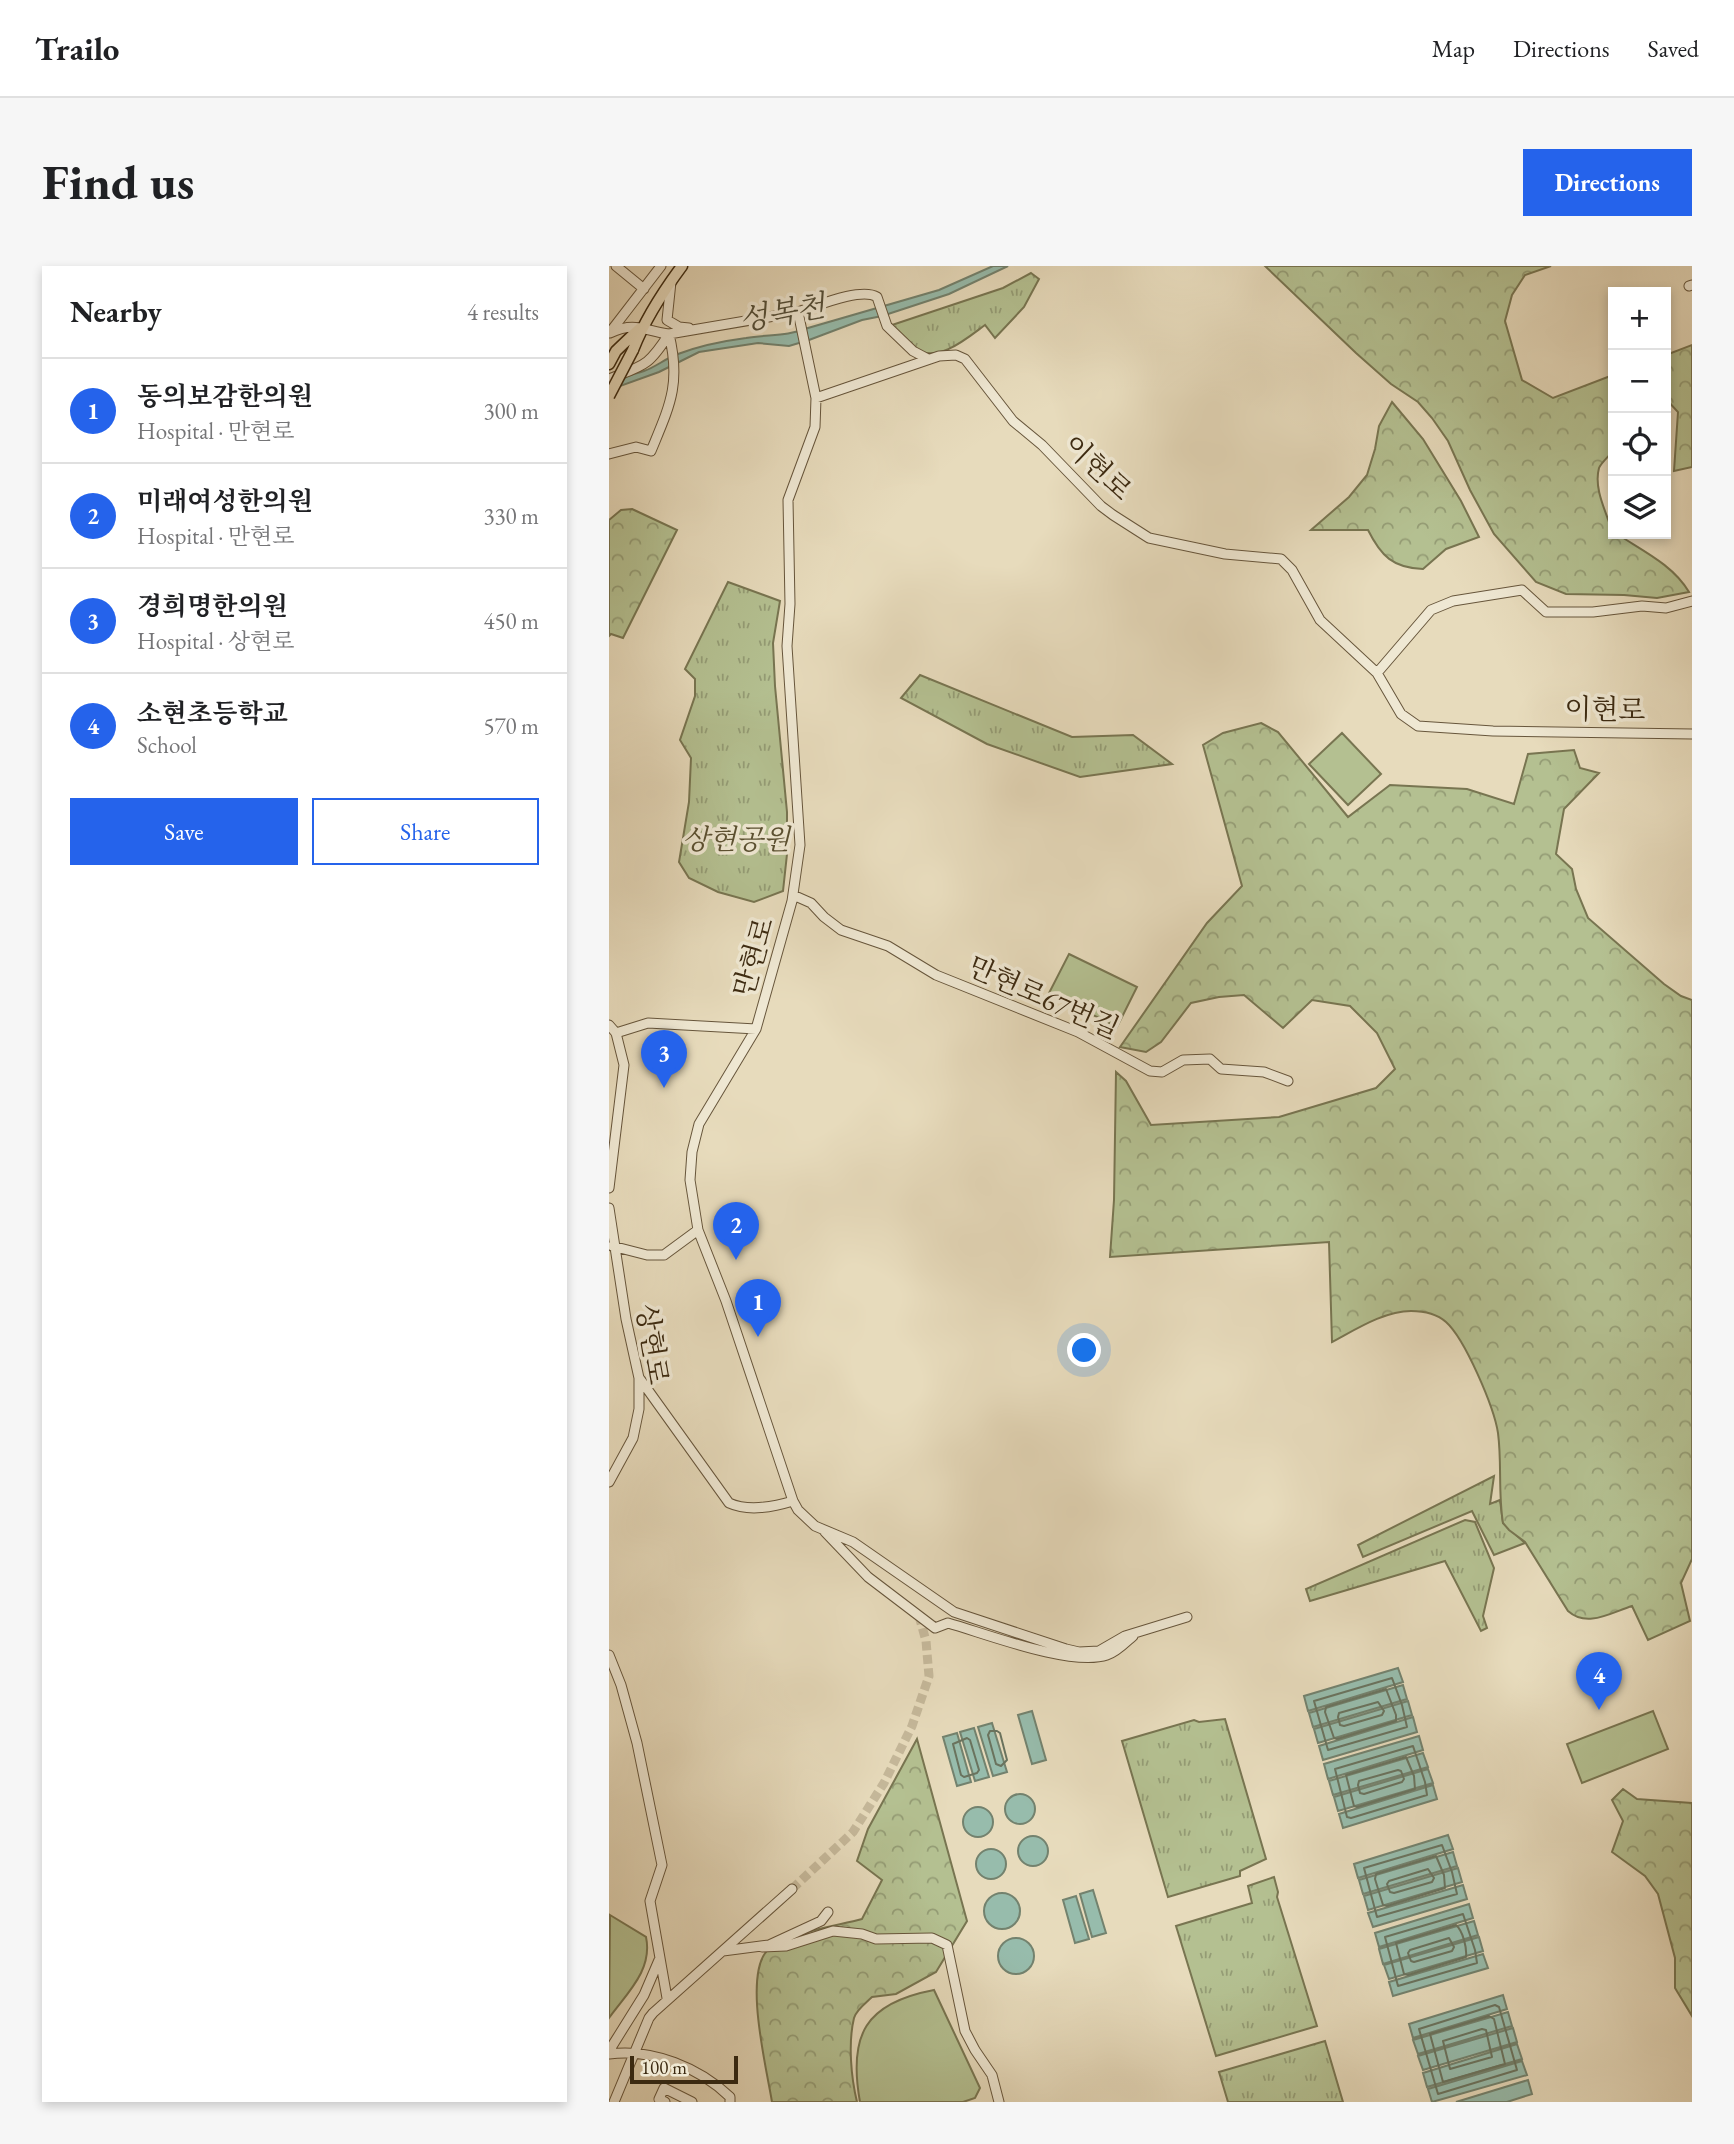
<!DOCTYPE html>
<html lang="en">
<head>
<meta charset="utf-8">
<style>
  body { margin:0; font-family:"EB Garamond","Noto Serif KR",serif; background:#f6f6f6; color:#202124 }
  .controls { position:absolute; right:21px; top:21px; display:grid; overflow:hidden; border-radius:0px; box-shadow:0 4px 10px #0003 }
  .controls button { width:63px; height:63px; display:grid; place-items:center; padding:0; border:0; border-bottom:2px solid #e0e0e0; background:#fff; color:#202124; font:35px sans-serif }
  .scale { position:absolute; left:21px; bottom:18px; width:108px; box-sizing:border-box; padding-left:7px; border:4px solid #3c2a11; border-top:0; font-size:19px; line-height:24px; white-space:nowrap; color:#3c2a11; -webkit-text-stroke:5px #efe8d3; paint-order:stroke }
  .you { position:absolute; left:476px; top:1085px; width:24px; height:24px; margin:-18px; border:5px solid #fff; border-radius:50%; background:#1a73e8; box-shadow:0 0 0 10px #1a73e833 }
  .badge { display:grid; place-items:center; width:46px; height:46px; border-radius:50%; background:#2563eb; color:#fff; font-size:23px; font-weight:700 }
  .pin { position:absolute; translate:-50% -58px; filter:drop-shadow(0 2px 4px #0008) }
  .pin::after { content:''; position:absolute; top:37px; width:24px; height:21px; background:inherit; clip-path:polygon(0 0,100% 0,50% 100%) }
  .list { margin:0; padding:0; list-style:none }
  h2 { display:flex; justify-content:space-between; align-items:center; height:91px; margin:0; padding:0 28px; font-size:30px }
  h2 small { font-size:23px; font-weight:400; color:#757577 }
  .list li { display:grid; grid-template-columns:46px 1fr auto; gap:21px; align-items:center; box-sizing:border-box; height:105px; padding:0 28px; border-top:2px solid #e0e0e0 }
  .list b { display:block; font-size:26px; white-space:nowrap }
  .list p { margin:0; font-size:23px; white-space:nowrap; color:#757577 }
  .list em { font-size:23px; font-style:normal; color:#757577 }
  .actions { display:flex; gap:14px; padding:21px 28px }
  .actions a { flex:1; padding:16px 0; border:2px solid #2563eb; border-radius:0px; text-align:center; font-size:24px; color:#2563eb }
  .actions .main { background:#2563eb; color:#fff }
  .icon { flex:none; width:38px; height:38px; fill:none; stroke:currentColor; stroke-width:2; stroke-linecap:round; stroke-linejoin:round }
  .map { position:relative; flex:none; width:1083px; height:1836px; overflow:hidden; border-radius:0px }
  header { display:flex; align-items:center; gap:42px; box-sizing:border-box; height:98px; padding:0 35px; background:#fff; border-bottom:2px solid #e0e0e0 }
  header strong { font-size:33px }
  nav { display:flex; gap:38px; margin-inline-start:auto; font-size:24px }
  .intro { display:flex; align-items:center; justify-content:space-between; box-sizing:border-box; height:168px; padding:0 42px }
  h1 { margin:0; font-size:49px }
  .button { padding:18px 32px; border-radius:0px; background:#2563eb; color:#fff; font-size:24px; font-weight:700 }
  main { display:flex; gap:42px; padding:0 42px }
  aside { flex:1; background:#fff; border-radius:0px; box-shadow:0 4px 10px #0003 }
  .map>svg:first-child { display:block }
  .grass { fill:url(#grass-tufts); stroke:#787551; stroke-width:2 }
  .forest { fill:url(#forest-crowns); stroke:#787551; stroke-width:2 }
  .garden { fill:#b4c091; stroke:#787551; stroke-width:2 }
  .water { fill:#97bcac; stroke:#73826e; stroke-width:2 }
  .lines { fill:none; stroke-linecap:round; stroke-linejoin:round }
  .shore { stroke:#6a735e; stroke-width:2 }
  .minor-tunnel { stroke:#c5b89a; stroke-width:9; stroke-dasharray:9 4.5; stroke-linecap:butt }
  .minor-casing { stroke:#67563c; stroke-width:11 }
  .major-casing { stroke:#3c2a11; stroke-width:13 }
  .minor { stroke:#efe8d3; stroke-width:9 }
  .major { stroke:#e7dbbc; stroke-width:10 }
  .major-bridge-casing { stroke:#3c2a11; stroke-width:13; stroke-linecap:butt }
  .major-bridge { stroke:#e7dbbc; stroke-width:10 }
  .labels { text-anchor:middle; stroke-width:7; stroke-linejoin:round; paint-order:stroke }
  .street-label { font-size:28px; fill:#3c2a11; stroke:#efe8d3 }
  .park-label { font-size:28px; font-style:italic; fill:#5a5031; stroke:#efe8d3 }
  .water-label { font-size:30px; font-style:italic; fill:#534e38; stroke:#efe8d3 }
</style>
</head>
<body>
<header>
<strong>Trailo</strong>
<nav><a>Map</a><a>Directions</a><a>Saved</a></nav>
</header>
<div class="intro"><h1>Find us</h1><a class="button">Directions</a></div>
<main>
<aside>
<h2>Nearby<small>4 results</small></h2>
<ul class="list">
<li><span class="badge">1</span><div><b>동의보감한의원</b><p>Hospital · 만현로</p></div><em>300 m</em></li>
<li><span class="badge">2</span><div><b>미래여성한의원</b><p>Hospital · 만현로</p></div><em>330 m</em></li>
<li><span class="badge">3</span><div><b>경희명한의원</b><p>Hospital · 상현로</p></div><em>450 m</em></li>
<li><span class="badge">4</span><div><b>소현초등학교</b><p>School</p></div><em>570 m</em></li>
</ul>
<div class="actions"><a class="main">Save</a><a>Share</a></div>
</aside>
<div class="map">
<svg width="1083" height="1836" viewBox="0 0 1083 1836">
  <defs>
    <pattern id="grass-tufts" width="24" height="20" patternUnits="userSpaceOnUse" patternTransform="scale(1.75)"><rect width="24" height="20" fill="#b4c091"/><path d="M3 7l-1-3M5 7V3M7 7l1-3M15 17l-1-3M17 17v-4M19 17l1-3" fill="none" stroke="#949c75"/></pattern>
    <pattern id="forest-crowns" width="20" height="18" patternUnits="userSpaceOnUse" patternTransform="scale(1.75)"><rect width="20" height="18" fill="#b4c091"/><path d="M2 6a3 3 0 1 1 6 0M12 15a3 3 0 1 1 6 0" fill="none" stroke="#949c75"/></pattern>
  </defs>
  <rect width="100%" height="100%" fill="#e7dbbc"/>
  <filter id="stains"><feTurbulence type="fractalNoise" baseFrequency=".00286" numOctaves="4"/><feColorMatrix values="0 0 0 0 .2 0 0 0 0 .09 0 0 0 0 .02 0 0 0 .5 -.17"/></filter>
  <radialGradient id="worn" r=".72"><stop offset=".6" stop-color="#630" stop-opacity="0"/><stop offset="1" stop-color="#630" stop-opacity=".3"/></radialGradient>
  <!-- grass -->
  <path class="grass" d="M422,7L430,13L415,41L386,72L376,59C357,73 330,97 306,83C297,79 290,67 283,59L394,22Z
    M119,316L171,335L164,377L166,420L178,546V588L174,625L145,636L109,626L80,612L70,596L80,536L82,492L71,474L86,430V413L76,403Z
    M311,409L463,471L524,469L563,498L471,511L378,478L292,432Z
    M885,1210L881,1238L891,1234L894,1257L916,1277L885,1289L863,1245L754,1291L749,1279Z
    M856,1254L866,1256L885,1302L874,1350L878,1362L872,1365L836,1295L701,1335L697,1323Z
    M616,1453L657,1593L631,1605V1610L559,1631L513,1475L585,1454L590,1456Z
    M665,1611L669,1626L668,1631L708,1760L607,1790L567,1660L643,1637L639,1620Z
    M716,1775L734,1836H619L610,1806Z"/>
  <!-- forest -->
  <path class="forest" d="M656,0H942L916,9L903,29L896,55L913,114L944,132L1004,109V185C1000,190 992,197 990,202C984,224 999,249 1004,268H1008C1034,285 1064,299 1080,326L1048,332L1015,329L957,328L927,316L885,268L861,224L839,175L823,152L809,136L782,118L747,87Z
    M1083,79V201L1065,205L1069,146L1057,133V89Z
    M783,136L814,173L852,235L870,271L837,283L814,303C784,302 772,290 759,264H702L740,231L758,209L766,183L770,160Z
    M23,243L68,264L14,372L2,368L0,370V254L12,244Z
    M652,457L669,466L739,551L781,519L858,523L905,538L919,488L965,484L971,502L990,507L955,543L947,588L963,603L967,623L979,652L1055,718L1072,730L1083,734V1293L1072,1317L1081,1355L1039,1374L1023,1340C1001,1347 978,1362 959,1345L916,1276L900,1264L894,1257C889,1227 893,1197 889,1167C885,1141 856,1073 837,1056C828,1048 814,1045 802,1045C775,1045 746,1064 723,1076L720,976L501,991L505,934L507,806L517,815L542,859L670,851L767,822L786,803L768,767L741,740L703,734L674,762L635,729L610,731L582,737L552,776L537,786L511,781L598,657L633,620L594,479L614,467Z
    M308,1473L358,1655L327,1706L287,1728L263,1731C257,1737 247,1744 245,1752C239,1777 242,1811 248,1836H163C158,1804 133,1705 160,1683C181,1666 227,1660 253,1653L273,1614L248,1595L259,1563Z
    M1014,1523L1028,1533L1083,1537V1750L1066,1722V1692L1049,1628L1036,1610L1003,1586L1014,1555L1003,1534Z"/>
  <!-- garden -->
  <path class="garden" d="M733,467L772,508L739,539L700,498Z
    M460,688L528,721L508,761L440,727Z
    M1044,1445L1059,1483L973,1517L958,1478Z
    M1,1649L37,1671C44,1704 18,1727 0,1752Z
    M325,1724L371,1822L366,1832L354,1836H251C239,1769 256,1737 325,1724Z"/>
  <!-- water -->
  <path class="water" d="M384,0H399L340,28L273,50L253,54L200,74L180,80L149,77L90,86L50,106L0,124V118C12,111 23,109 35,105C47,101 57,92 69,88C90,80 114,75 137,72C160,68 177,71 199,62L330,24Z
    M789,1402L794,1416L699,1445L695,1430Z
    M794,1419L798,1433L704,1461L700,1447Z
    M799,1435L803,1449L709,1477L705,1463Z
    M423,1445L437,1494L423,1498L409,1449Z
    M804,1451L808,1466L714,1494L710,1480Z
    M383,1457L398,1506L384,1510L369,1461Z
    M365,1462L380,1511L366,1515L351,1466Z
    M348,1467L362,1516L348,1520L334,1471Z
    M810,1470L814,1484L719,1513L715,1498Z
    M814,1487L819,1501L724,1529L720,1515Z
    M819,1503L824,1517L729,1545L725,1531Z
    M824,1519L828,1533L734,1562L730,1548Z
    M396 1543a15 15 0 1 1 30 0a15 15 0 1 1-30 0Z
    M354 1556a15 15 0 1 1 30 0a15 15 0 1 1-30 0Z
    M839,1569L844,1583L749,1612L745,1598Z
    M409 1585a15 15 0 1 1 30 0a15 15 0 1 1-30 0Z
    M367 1598a15 15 0 1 1 30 0a15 15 0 1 1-30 0Z
    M844,1586L848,1600L754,1628L750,1614Z
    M849,1602L853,1616L759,1644L755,1630Z
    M854,1619L858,1633L764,1661L759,1647Z
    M484,1624L497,1667L483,1671L471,1628Z
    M375 1645a18 18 0 1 1 36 0a18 18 0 1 1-36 0Z
    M467,1630L480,1673L466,1677L454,1634Z
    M860,1638L864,1652L770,1681L766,1667Z
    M865,1655L869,1669L774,1698L770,1683Z
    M870,1671L874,1685L780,1713L775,1699Z
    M389 1690a18 18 0 1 1 36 0a18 18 0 1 1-36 0Z
    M874,1688L879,1702L784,1730L780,1716Z
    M894,1729L898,1743L804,1772L800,1758Z
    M899,1746L903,1760L809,1788L804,1774Z
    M904,1762L908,1776L814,1804L809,1790Z
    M908,1778L913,1793L818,1821L814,1807Z
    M913,1795L918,1809L823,1836L819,1823Z
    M919,1814L923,1828L898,1836H847Z"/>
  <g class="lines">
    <!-- shore -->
    <path class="shore" d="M783,1412L793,1439L798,1461L719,1484L705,1435Z
      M777,1423L787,1449V1455L728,1473L725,1472L716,1446L717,1441Z
      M769,1436L775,1445L773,1449L735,1460L731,1459L729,1451L730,1447Z
      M381,1465H388L391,1467L398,1494L392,1500L387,1498L379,1469Z
      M358,1472L361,1474L370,1504L368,1507L355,1511L352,1509L344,1478Z
      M804,1480L816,1516L818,1529L742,1552L738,1551L726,1503Z
      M797,1491L805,1510L806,1523L748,1541L745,1540L737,1509Z
      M789,1504L792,1505L795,1513L793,1516L755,1528L751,1527L749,1519L750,1515Z
      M833,1579L843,1606L848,1628L768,1651L755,1602Z
      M827,1590L835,1609L836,1622L778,1640L774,1639L766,1613L767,1608Z
      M819,1603L825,1612L823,1616L785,1627L781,1626L778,1618L780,1615Z
      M854,1648L866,1684L868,1697L789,1720L776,1671Z
      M847,1659C854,1665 858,1682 857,1691L799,1709L795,1708L787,1677Z
      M840,1672L845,1681L843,1685L805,1696L802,1695L799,1687L801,1684Z
      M886,1739L890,1741L908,1804L829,1828L810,1763Z
      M880,1750L885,1753L896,1798L834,1816L821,1768Z
      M873,1763L877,1764L883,1791L841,1803L834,1775Z"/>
    <!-- minor-tunnel -->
    <path class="minor-tunnel" d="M183,1623L244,1566L275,1517L303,1460L320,1410L317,1375L310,1350"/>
    <defs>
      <path id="minor" d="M7,0L35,23
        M62,16L58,54L70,61L80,62
        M1080,20L1083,19
        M189,46C208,40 252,21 268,31L278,60L304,85L319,93
        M2,65L52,0
        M1,67C26,55 36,65 60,68L189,46L207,132L206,161L179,234L181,338L178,380L191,579L183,635L147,763L90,858L83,886L81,914L89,964L117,1035L184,1235L189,1244L206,1260L244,1276L345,1346L457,1383L470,1386L490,1385L516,1370L578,1351
        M0,113C35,99 39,101 60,68
        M207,132L330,90L347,89L356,93L404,155L433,179L492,240L504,249L540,272L616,288L672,293L683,304L711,354L768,407L792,448L809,460L884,465L1083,468
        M0,188L27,181L42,185C61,139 72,118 60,68
        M768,407L822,344L844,335L913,324L937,346H984L1033,340L1057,342L1083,335
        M184,629L202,637L215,651L232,664L279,680L327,709L469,766L541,805L553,806L574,794L601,793L612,803L655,806L679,815
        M0,759L7,767L15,799L0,922
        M7,767L39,757L147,763
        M0,942L17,1053L30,1112V1143L24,1172L0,1216
        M3,980L38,989H55L89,964
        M31,1113L120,1237C140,1246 164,1241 184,1235
        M216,1266L259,1311L326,1362L339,1357C378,1368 462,1401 498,1389C508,1386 517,1376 524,1370
        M0,1389L12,1419L28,1477L53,1599L41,1635L58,1732
        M153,1681L177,1680L224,1665L253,1668L267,1673L323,1672L338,1679L356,1765L366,1784L383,1809L390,1836
        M114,1685L160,1679L212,1655L219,1646
        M0,1785L35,1729L50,1694
        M0,1788C43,1782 91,1802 121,1831V1836
        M5,1836L40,1752L44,1747L183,1623
        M56,1836L50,1833L55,1822L83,1836"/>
      <path id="major" d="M24,84C36,53 53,27 73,0
        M0,98L7,85L30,63"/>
    </defs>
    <!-- minor casing -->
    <use href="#minor" class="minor-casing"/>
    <!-- major casing -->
    <use href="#major" class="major-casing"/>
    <!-- minor -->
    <use href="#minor" class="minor"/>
    <!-- major -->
    <use href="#major" class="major"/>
    <defs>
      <path id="major-bridge" d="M0,130L24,84"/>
    </defs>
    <!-- major-bridge casing -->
    <use href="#major-bridge" class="major-bridge-casing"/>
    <!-- major-bridge -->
    <use href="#major-bridge" class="major-bridge"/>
  </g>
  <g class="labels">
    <!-- street labels -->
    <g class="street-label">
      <text transform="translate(489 201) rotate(43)" y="10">이현로</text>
      <text transform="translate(996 443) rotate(1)" y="10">이현로</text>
      <text transform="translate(144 691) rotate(-74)" y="10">만현로</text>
      <text transform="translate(435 731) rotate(24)" y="10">만현로67번길</text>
      <text transform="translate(44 1078) rotate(81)" y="10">상현로</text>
    </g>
    <!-- park labels -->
    <g class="park-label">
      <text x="127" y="583">상현공원</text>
    </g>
    <!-- water labels -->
    <g class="water-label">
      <text transform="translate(173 47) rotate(-10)" y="10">성복천</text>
    </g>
  </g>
  <rect width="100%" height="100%" filter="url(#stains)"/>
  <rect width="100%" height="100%" fill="url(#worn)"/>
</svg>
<div class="controls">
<button>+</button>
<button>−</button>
<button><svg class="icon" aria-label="locate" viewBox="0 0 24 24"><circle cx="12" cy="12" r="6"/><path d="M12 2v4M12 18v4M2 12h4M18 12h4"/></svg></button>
<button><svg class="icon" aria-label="layers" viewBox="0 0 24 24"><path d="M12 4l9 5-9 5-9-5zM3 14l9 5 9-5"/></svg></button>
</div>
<div class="scale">100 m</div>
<div class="you"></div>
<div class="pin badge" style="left:149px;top:1071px">1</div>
<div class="pin badge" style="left:127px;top:994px">2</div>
<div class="pin badge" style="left:55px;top:822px">3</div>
<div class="pin badge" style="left:990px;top:1444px">4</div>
</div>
</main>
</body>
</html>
